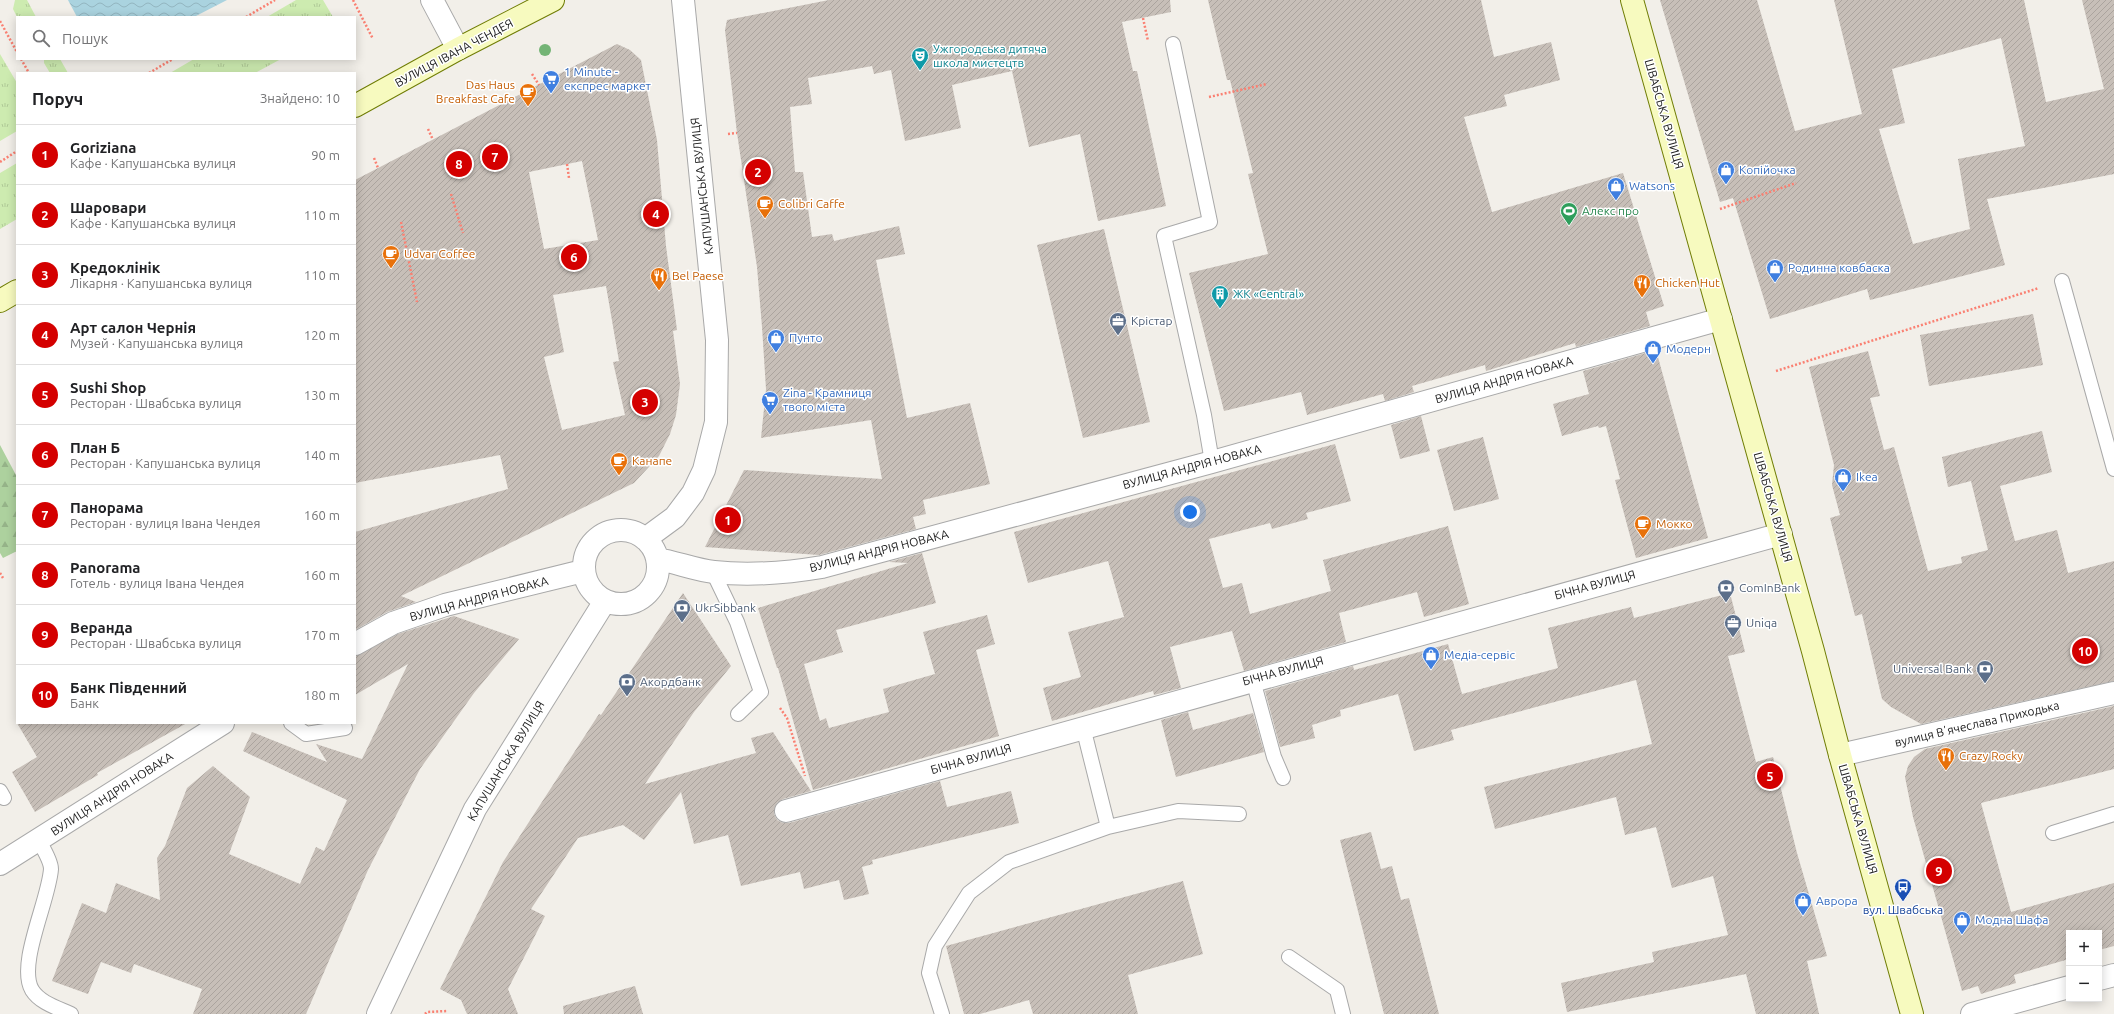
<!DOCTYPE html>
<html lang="uk">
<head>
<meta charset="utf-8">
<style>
  body { margin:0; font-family:Ubuntu,sans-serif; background:#f2f2f2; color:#202124 }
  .controls { position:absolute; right:12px; bottom:12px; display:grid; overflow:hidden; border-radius:0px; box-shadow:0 2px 10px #0003 }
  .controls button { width:36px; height:36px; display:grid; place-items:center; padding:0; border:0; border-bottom:1px solid #e0e0e0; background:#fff; color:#202124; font:20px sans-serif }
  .you { position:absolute; left:1190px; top:512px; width:14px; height:14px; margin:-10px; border:3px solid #fff; border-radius:50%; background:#1a73e8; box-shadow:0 0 0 6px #1a73e833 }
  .badge { display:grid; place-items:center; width:26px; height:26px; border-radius:50%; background:#d40000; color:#fff; font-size:13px; font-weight:700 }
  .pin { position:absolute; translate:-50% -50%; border:2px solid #fff; box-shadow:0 1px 4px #0006 }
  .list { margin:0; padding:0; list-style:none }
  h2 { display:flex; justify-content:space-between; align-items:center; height:52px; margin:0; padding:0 16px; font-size:17px }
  h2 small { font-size:13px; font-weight:400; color:#757577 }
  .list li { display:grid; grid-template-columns:26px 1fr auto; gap:12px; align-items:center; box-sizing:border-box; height:60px; padding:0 16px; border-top:1px solid #e0e0e0 }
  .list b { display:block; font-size:15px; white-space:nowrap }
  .list p { margin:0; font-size:13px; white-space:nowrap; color:#757577 }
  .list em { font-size:13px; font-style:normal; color:#757577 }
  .icon { flex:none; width:22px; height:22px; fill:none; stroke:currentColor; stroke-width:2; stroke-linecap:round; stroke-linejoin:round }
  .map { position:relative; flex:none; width:2114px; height:1014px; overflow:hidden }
  .search { position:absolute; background:#fff; box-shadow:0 2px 10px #0003; left:16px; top:16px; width:340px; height:44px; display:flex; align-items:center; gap:10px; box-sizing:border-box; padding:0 14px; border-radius:0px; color:#757577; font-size:15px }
  .panel { position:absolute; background:#fff; box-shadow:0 2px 10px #0003; left:16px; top:72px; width:340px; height:652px; border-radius:0px }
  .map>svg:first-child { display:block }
  .grass { fill:url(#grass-tufts) }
  .forest { fill:url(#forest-firs) }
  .water { fill:url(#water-waves) }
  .building { fill:url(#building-hatch); fill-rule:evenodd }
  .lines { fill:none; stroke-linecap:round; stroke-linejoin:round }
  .lane-casing { stroke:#a9a9a9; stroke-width:16 }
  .street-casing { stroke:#a9a9a9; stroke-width:24 }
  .secondary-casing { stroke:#707d05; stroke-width:24 }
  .path { stroke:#fa8072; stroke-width:2.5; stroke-dasharray:2 2; stroke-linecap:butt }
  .lane { stroke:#fff; stroke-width:14 }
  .street { stroke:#fff; stroke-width:22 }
  .secondary { stroke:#f7fabf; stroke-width:22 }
  .tree { fill:#74b475 }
  .labels { text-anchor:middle; stroke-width:3; stroke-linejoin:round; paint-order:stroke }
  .culture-label { font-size:12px; fill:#0d838f; stroke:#fff; text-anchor:start }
  .street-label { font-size:12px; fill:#222; stroke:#fff }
  .shop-label { font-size:12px; fill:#366cbe; stroke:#fff; text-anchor:start }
  .food-label { font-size:12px; fill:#c56008; stroke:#fff; text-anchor:start }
  .leisure-label { font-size:12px; fill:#27864d; stroke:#fff; text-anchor:start }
  .service-label { font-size:12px; fill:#4e5e75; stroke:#fff; text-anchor:start }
  .transit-label { font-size:12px; fill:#164399; stroke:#fff }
</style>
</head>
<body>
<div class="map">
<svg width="2114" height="1014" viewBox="0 0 2114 1014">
  <defs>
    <pattern id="grass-tufts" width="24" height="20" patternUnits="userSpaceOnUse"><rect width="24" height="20" fill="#cdebb0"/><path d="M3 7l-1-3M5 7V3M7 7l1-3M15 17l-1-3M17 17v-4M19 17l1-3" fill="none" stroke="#b0c997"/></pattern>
    <pattern id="forest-firs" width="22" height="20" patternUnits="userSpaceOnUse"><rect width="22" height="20" fill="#add19e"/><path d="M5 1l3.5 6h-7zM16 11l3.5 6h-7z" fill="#95b388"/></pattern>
    <pattern id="water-waves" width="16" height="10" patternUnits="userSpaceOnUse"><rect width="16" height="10" fill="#aad3df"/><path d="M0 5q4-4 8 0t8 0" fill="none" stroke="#92b5bf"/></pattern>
    <pattern id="building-hatch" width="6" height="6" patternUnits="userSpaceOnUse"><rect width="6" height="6" fill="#c7bfb8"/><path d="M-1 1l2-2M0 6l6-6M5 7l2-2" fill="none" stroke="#aba49e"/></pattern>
  </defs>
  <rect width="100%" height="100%" fill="#f2efe9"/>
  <!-- grass -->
  <path class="grass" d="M15,0H27L36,17H17L13,9Z
    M296,0H323L333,17H267Z
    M0,54L17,83V131L0,141Z
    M44,59H60L68,73H50L44,63Z
    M194,59H281L255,73H170Z
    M17,163V219L0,229V173Z"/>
  <!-- forest -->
  <path class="forest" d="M0,445L17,477V551L3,558L0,553Z"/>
  <!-- water -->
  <path class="water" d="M68,0H227L194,17H77Z"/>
  <!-- building -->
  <path class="building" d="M829,0H1170L1171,12L1122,22L1133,71H1137L1166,206L1098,221L1080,134L1029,147L1012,71L952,85L961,128L905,141L891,70L874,74L872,66L808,78L812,104L790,107L795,172H803L812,237L832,234L834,241L899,226L905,254L876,260L907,418L970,403L990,484L923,500L926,514L913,517L916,529L819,555L705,547L744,470L882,479L871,420L761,438L766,389L762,327L757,267L737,133L725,30L727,20Z
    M1208,0H1481L1494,57L1551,42L1560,80L1504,95L1507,106L1464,117L1492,212L1623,173L1664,306L1646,312L1650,326L1576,347L1575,343L1486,371L1485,365L1412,386L1414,392L1385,401L1383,394L1307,415L1301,392L1224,411L1189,273L1268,254L1248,174L1253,173L1230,80H1227Z
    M1660,0H1757L1795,131L1862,114L1834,0H2024L2046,102L2104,89L2082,0H2114V174L1987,199L2005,265L1870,300L1867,289L1770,319L1733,198L1720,202ZM2001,38L2025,146L1958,159L1970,229L1913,244L1879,129L1905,123L1892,69Z
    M617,44L630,50L641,60L657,140L666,246L677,330L673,331L680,384L676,415L670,434L659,456L634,483L401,596L416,602L387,612L355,630V532L508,489L500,455L355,483V180ZM582,161L598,240L544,249L529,172ZM606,286L619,361L613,362L625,415L562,430L544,357L564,352L553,295Z
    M1104,229L1150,422L1083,438L1037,245Z
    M2033,314L2043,365L1929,386L1920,335Z
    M1656,350L1708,538L1636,558L1615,480L1620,479L1606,426L1599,428L1598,426L1562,436L1553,404L1589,394L1583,371Z
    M1868,351L1880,396L1870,398L1884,450L1894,447L1928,571L1962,563L1961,557L1988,550L1971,481L1948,487L1942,457L2042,431L2052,472L2000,486L2015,541L2057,530L2068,573L2114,561V681L1921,724L1891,707L1882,699L1862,614L1855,616L1830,518L1840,515L1832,485L1834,465L1809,367Z
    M1421,416L1430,451L1400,459L1391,425Z
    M1483,437L1499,499L1454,511L1437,450Z
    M1335,444L1351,501L1306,513L1308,519L1272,529L1270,523L1209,539L1223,588L1242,583L1250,614L1331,591L1323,560L1448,526L1469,604L1424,617L1417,592L1339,613L1346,642L1244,671L1232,631L1170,647L1181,688L1154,695L1153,691L1052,721L1043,688L1081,677L1068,632L1124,617L1108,561L1028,583L1014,532Z
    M922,553L936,603L836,630L843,652L804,664L820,721L826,718L829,728L889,712L883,689L935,674L923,632L987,615L995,644L976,650L999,736L813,790L778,668H777L758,608L908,563L889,562Z
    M683,593L731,666L694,712L645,784L756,753L751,738L773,732L811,791L783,799L777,803L774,814L777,820L783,823H789L940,781L947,807L1011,791L1019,823L872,860L873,864L862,867L869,894L844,900L839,880L804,889L800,872L741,886L728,835L694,844L681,792L644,840L623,825L578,838L531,909L545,916L508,989L518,1014H467L461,1000L440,989L503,862L599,714L601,715Z
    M1730,593L1745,652L1728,656L1756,762L1773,757L1797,853L1827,956L1807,961L1819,1014H1756L1746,974L1567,1012L1561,983L1654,962L1652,952L1728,935L1713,876L1672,888L1656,827L1625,835L1616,797L1495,829L1484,787L1652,744L1636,680L1451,730L1454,740L1414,751L1398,694L1340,710L1341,716L1312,725L1315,738L1280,747L1265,691L1353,666L1354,670L1448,644L1462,694L1558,668L1548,628L1631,607L1634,618Z
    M454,616L519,639L474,693L420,769L368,870L306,1014H193L202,989L134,964L131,973L101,962L88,994L52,981L82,903L106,913L116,883L160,900L157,858L165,846L187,788L213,766L250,797L229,854L300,884L316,847L324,851L347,800L243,751L252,732L327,762L316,744L362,759L408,664L355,695V656L398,634Z
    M2114,706V769L1981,803L2011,912L2114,883V946L2099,950V933H2069V959L2014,975L2016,983L1981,994L1978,986L1962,991L1913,817L1905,777L1908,766L1914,757L1925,749Z
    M1188,712L1193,730L1253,713L1264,752L1176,777L1161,720Z
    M17,723H187L97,773L98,775L35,812L12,772L37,757Z
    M1371,832L1381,869L1392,866L1401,900L1409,898L1439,1014H1384L1340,840Z
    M1183,881L1203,954L1128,975L1138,1014H1033L1029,1000L980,1014H964L946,946Z
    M635,986L643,1014H564L563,1006Z"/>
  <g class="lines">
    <defs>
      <path id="lane" d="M1173,44L1210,222L1164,236L1204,415L1212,462
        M2062,281L2114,469
        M713,572L737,622L761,692L738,714
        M1253,680L1274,757L1283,778
        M291,723L306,734L345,728
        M1083,727L1108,827
        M0,791L4,798
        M2053,833L2114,814
        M39,841C43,848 51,861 51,869C49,900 17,964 32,990C40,1003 58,1008 71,1014
        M1289,957L1337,990L1343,1014
        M942,1014L929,973L935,946L969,893L1009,862L1108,827L1178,811L1239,814"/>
      <path id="street" d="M432,0L458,49
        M584 567a37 37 0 1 1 74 0a37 37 0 1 1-74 0Z
        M645,539L675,517L693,493L704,470L716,422L717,340L683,0
        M657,559C676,562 695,570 714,572C751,576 786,573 822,567L1212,462L1721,319
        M355,644L393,623L445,605L583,571
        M1840,755L2114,693
        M786,811L1781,534
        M0,864L223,723
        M2099,979L2114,975
        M378,1014L475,809L605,601
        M1972,1014L2069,987"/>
      <path id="secondary" d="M1632,0L1813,651L1840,755L1912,1014
        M355,106L458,49L553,0
        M0,301L17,291"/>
    </defs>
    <!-- lane casing -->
    <use href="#lane" class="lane-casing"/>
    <!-- street casing -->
    <use href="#street" class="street-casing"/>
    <!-- secondary casing -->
    <use href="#secondary" class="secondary-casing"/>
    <!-- path -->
    <path class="path" d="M353,0L373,39
      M246,17L275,0
      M1143,18L1148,41
      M0,21L17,52
      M21,59L29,73
      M149,73L173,59
      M532,74L539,85
      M1209,97L1267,84
      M428,129L433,140
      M728,134L737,133
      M374,158L378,168
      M0,162L17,151
      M567,164L569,178
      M451,194L463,233
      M1720,209L1796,183
      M401,222L417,302
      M1776,371L2039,288
      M0,573L3,578
      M780,708L787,718L805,776
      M425,1014L427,1012L448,1011"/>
    <!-- lane -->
    <use href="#lane" class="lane"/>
    <!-- street -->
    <use href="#street" class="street"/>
    <!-- secondary -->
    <use href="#secondary" class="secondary"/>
  </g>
  <!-- trees -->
  <circle class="tree" cx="545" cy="50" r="6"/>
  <!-- icons -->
  <defs>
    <symbol id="theatre-pin" viewBox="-11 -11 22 30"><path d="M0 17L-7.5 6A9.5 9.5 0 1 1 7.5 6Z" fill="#0f9aa8" stroke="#fff"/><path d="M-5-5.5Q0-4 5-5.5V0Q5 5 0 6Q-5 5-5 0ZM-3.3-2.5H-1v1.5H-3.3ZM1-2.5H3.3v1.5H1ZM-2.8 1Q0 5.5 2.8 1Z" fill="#fff"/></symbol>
    <symbol id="supermarket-pin" viewBox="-11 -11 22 30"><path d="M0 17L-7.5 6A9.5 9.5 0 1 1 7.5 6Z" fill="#3f7fe0" stroke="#fff"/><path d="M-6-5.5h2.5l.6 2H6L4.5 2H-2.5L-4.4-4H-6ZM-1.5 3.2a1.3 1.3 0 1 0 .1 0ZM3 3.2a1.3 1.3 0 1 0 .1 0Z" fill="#fff"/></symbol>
    <symbol id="cafe-pin" viewBox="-11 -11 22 30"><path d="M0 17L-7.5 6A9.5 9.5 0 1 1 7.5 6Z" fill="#e8710a" stroke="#fff"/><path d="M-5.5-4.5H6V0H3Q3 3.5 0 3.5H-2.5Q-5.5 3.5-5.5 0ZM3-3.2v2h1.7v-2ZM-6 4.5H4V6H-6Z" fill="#fff"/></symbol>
    <symbol id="shop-pin" viewBox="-11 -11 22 30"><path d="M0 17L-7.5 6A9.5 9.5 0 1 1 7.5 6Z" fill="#3f7fe0" stroke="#fff"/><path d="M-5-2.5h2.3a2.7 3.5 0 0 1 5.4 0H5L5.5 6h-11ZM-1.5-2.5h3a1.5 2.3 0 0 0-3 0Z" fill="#fff"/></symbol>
    <symbol id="stadium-pin" viewBox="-11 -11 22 30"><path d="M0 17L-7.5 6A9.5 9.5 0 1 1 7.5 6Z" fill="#2e9e5b" stroke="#fff"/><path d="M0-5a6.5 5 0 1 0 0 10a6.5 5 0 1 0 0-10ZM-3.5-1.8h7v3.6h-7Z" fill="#fff"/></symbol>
    <symbol id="restaurant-pin" viewBox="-11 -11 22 30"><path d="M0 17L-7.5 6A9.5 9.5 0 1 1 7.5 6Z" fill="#e8710a" stroke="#fff"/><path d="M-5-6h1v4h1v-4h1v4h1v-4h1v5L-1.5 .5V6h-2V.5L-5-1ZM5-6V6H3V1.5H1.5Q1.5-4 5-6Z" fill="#fff"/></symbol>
    <symbol id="building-pin" viewBox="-11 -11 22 30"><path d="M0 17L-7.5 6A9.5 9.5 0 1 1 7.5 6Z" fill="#0f9aa8" stroke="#fff"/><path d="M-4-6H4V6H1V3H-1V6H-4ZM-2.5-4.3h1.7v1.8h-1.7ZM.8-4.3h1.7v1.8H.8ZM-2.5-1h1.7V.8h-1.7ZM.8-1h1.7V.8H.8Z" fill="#fff"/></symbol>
    <symbol id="office-pin" viewBox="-11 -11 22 30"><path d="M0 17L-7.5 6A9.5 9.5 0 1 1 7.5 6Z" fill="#5c6f8a" stroke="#fff"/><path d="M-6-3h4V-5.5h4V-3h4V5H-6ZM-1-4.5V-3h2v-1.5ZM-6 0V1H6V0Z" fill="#fff"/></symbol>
    <symbol id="bank-pin" viewBox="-11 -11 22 30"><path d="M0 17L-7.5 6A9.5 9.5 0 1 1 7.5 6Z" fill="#5c6f8a" stroke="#fff"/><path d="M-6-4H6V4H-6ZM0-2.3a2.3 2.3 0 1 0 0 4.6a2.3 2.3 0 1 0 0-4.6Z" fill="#fff"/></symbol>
    <symbol id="bus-pin" viewBox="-11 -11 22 30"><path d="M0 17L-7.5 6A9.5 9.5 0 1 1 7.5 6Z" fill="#1a4fb4" stroke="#fff"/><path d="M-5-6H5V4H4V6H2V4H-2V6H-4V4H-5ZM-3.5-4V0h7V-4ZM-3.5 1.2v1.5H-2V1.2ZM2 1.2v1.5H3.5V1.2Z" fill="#fff"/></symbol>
  </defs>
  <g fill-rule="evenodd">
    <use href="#theatre-pin" x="910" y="46" width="20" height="27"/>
    <use href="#supermarket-pin" x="541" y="69" width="20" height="27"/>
    <use href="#cafe-pin" x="518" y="82" width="20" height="27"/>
    <use href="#shop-pin" x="1716" y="160" width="20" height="27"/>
    <use href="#shop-pin" x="1606" y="176" width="20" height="27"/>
    <use href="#cafe-pin" x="755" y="194" width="20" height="27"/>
    <use href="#stadium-pin" x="1559" y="201" width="20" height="27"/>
    <use href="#cafe-pin" x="381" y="244" width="20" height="27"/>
    <use href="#shop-pin" x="1765" y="258" width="20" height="27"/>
    <use href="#restaurant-pin" x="649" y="266" width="20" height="27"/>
    <use href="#restaurant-pin" x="1632" y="273" width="20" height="27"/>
    <use href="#building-pin" x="1210" y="284" width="20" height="27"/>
    <use href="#office-pin" x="1108" y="311" width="20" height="27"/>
    <use href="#shop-pin" x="766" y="328" width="20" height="27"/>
    <use href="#shop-pin" x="1643" y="339" width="20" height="27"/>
    <use href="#supermarket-pin" x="760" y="390" width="20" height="27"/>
    <use href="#cafe-pin" x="609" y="451" width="20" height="27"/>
    <use href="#shop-pin" x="1833" y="467" width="20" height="27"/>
    <use href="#cafe-pin" x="1633" y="514" width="20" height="27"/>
    <use href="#bank-pin" x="1716" y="578" width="20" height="27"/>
    <use href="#bank-pin" x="672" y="598" width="20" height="27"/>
    <use href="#office-pin" x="1723" y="613" width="20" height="27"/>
    <use href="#shop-pin" x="1421" y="645" width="20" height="27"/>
    <use href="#bank-pin" x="1975" y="659" width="20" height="27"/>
    <use href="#bank-pin" x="617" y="672" width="20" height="27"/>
    <use href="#restaurant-pin" x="1936" y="746" width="20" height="27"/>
    <use href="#bus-pin" x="1893" y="877" width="20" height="27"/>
    <use href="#shop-pin" x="1793" y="891" width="20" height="27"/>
    <use href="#shop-pin" x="1952" y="910" width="20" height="27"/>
  </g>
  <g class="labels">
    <!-- culture labels -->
    <g class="culture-label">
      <text x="933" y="53">Ужгородська дитяча<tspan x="933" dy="14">школа мистецтв</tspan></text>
      <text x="1233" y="298">ЖК «Central»</text>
    </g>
    <!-- street labels -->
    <g class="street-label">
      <text transform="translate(454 53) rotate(-28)" y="4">ВУЛИЦЯ ІВАНА ЧЕНДЕЯ</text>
      <text transform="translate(1664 114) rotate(74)" y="4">ШВАБСЬКА ВУЛИЦЯ</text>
      <text transform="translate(702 186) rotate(-96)" y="4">КАПУШАНСЬКА ВУЛИЦЯ</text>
      <text transform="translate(1504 380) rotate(-16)" y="4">ВУЛИЦЯ АНДРІЯ НОВАКА</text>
      <text transform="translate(1192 467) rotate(-15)" y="4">ВУЛИЦЯ АНДРІЯ НОВАКА</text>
      <text transform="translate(1773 507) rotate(74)" y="4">ШВАБСЬКА ВУЛИЦЯ</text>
      <text transform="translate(879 551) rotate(-14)" y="4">ВУЛИЦЯ АНДРІЯ НОВАКА</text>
      <text transform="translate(1595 585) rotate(-15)" y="4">БІЧНА ВУЛИЦЯ</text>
      <text transform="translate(479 599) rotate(-15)" y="4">ВУЛИЦЯ АНДРІЯ НОВАКА</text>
      <text transform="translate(1283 671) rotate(-15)" y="4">БІЧНА ВУЛИЦЯ</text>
      <text transform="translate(1977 724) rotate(-13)" y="4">вулиця Вʼячеслава Приходька</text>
      <text transform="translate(971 759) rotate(-16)" y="4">БІЧНА ВУЛИЦЯ</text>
      <text transform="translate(506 761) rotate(-59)" y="4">КАПУШАНСЬКА ВУЛИЦЯ</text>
      <text transform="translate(112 794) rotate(-33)" y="4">ВУЛИЦЯ АНДРІЯ НОВАКА</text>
      <text transform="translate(1858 819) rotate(74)" y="4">ШВАБСЬКА ВУЛИЦЯ</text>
    </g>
    <!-- shop labels -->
    <g class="shop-label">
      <text x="564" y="76">1 Minute -<tspan x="564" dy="14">експрес маркет</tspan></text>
      <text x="1739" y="174">Копійочка</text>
      <text x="1629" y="190">Watsons</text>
      <text x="1788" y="272">Родинна ковбаска</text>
      <text x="789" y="342">Пунто</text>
      <text x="1666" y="353">Модерн</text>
      <text x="783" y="397">Zina - Крамниця<tspan x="783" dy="14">твого міста</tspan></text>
      <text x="1856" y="481">Ikea</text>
      <text x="1444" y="659">Медіа-сервіс</text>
      <text x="1816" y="905">Аврора</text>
      <text x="1975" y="924">Модна Шафа</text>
    </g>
    <!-- food labels -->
    <g class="food-label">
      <text x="515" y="89" text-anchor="end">Das Haus<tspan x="515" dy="14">Breakfast Cafe</tspan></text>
      <text x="778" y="208">Colibri Caffe</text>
      <text x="404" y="258">Udvar Coffee</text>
      <text x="672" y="280">Bel Paese</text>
      <text x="1655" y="287">Chicken Hut</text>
      <text x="632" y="465">Канапе</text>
      <text x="1656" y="528">Мокко</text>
      <text x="1959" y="760">Crazy Rocky</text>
    </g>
    <!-- leisure labels -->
    <g class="leisure-label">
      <text x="1582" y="215">Алекс про</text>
    </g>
    <!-- service labels -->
    <g class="service-label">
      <text x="1131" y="325">Крістар</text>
      <text x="1739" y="592">ComInBank</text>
      <text x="695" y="612">UkrSibbank</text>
      <text x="1746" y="627">Uniqa</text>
      <text x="1972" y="673" text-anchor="end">Universal Bank</text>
      <text x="640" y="686">Акордбанк</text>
    </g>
    <!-- transit labels -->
    <g class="transit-label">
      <text x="1903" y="914">вул. Швабська</text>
    </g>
  </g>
</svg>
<div class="controls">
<button>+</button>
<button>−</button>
</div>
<div class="you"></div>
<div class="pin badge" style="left:728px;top:520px">1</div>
<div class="pin badge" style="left:758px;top:172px">2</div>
<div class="pin badge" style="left:645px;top:402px">3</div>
<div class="pin badge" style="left:656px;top:214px">4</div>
<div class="pin badge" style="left:1770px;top:776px">5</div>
<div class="pin badge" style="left:574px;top:257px">6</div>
<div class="pin badge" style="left:495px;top:157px">7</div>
<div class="pin badge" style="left:459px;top:164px">8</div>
<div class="pin badge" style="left:1939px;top:871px">9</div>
<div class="pin badge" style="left:2085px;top:651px">10</div>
<div class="search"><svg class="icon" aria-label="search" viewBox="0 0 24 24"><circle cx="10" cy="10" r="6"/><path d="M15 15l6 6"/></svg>Пошук</div>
<section class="panel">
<h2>Поруч<small>Знайдено: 10</small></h2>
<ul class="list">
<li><span class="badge">1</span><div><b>Goriziana</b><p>Кафе · Капушанська вулиця</p></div><em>90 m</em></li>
<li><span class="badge">2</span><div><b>Шаровари</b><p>Кафе · Капушанська вулиця</p></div><em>110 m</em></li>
<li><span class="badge">3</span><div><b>Кредоклінік</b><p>Лікарня · Капушанська вулиця</p></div><em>110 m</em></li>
<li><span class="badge">4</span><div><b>Арт салон Чернія</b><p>Музей · Капушанська вулиця</p></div><em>120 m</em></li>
<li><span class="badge">5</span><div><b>Sushi Shop</b><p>Ресторан · Швабська вулиця</p></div><em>130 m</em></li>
<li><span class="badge">6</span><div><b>План Б</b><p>Ресторан · Капушанська вулиця</p></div><em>140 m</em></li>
<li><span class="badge">7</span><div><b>Панорама</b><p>Ресторан · вулиця Івана Чендея</p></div><em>160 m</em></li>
<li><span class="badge">8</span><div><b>Panorama</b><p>Готель · вулиця Івана Чендея</p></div><em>160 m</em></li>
<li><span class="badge">9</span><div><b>Веранда</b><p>Ресторан · Швабська вулиця</p></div><em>170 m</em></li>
<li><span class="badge">10</span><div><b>Банк Південний</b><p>Банк</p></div><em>180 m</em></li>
</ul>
</section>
</div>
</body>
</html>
